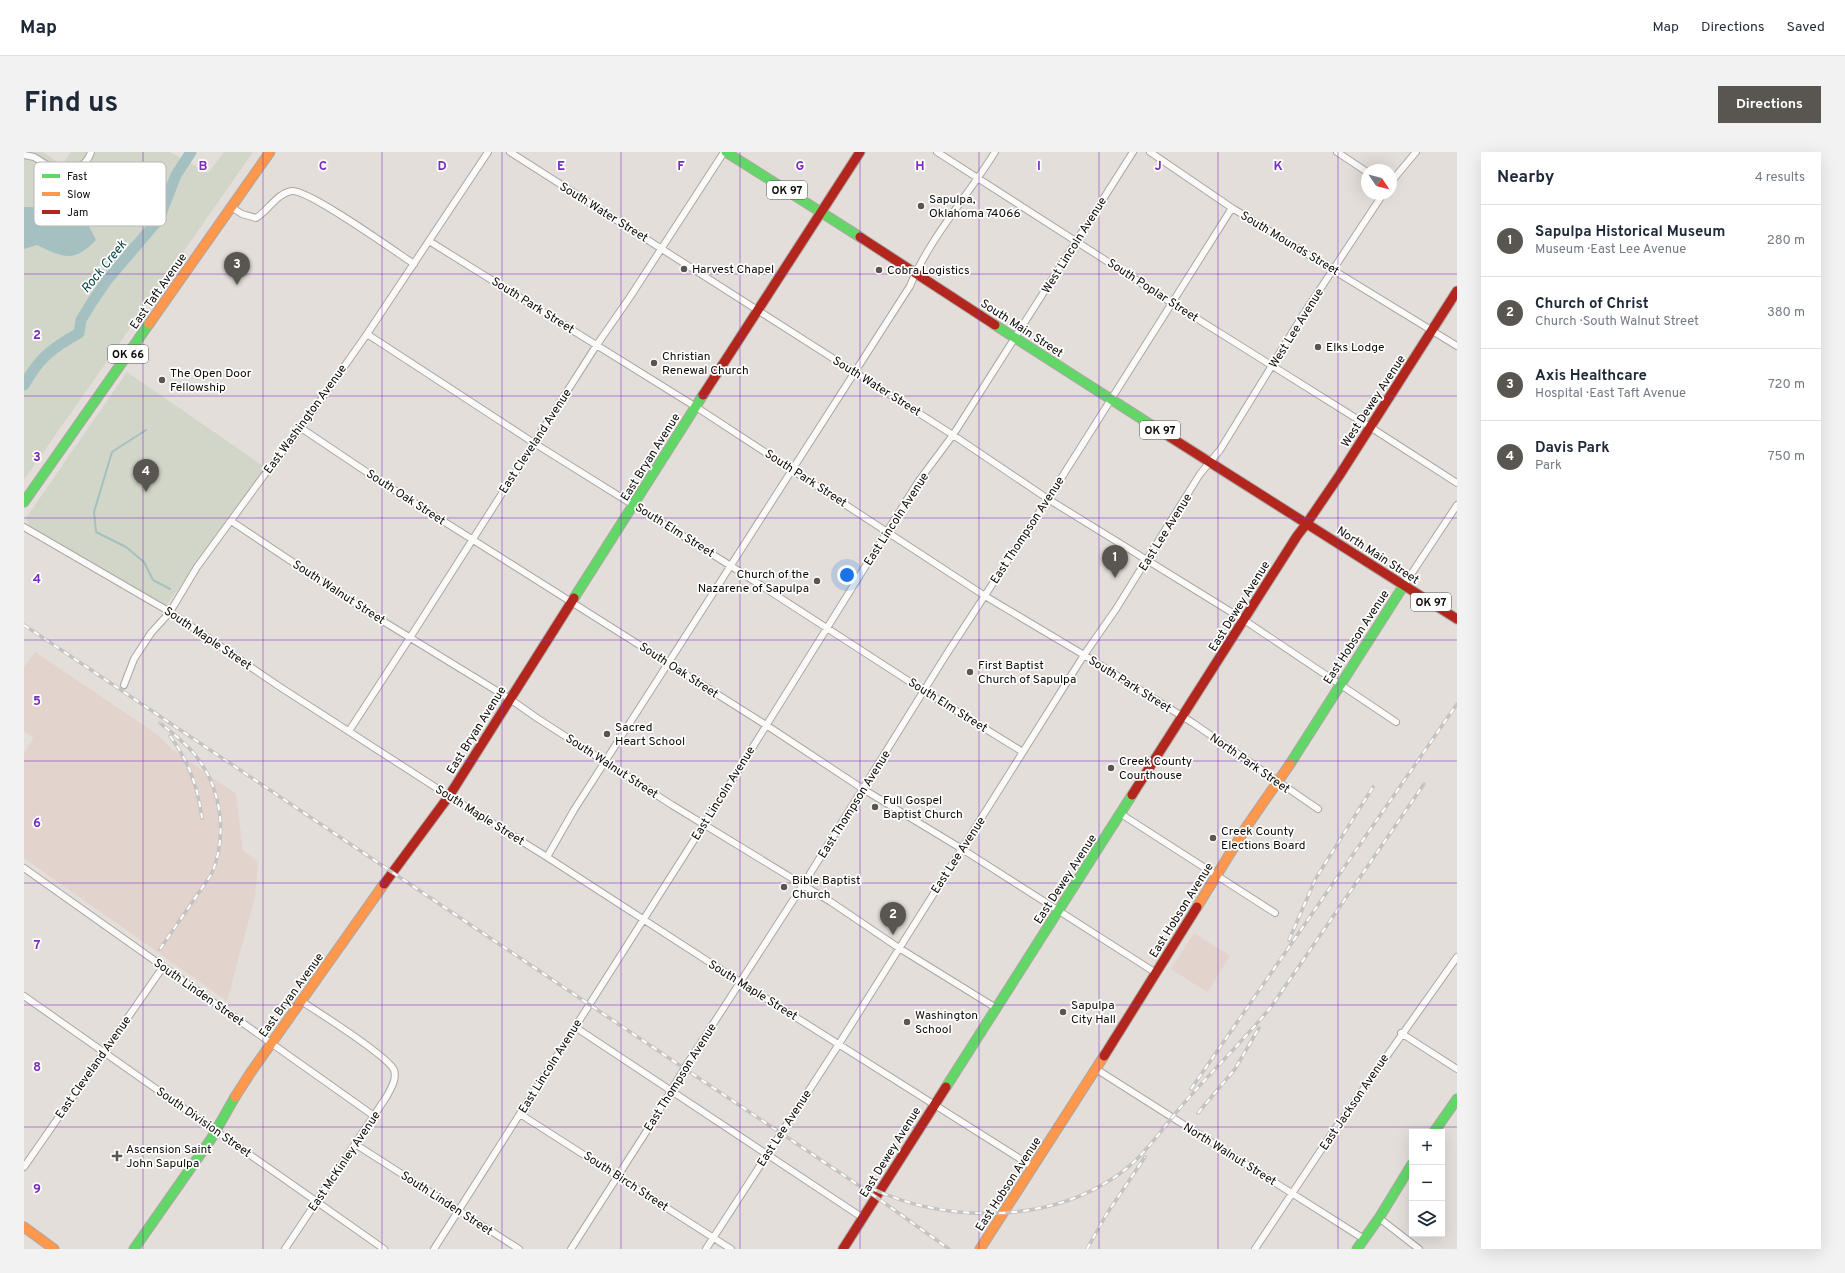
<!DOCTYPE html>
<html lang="en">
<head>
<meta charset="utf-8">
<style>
  body { margin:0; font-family:Overpass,sans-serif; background:#f2f2f3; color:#1f2937 }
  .controls { position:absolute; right:12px; bottom:12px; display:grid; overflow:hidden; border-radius:0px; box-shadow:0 4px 16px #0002 }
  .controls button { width:36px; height:36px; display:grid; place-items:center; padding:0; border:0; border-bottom:1px solid #e0e1e3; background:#fff; color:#1f2937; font:20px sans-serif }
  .compass { position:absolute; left:1337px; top:12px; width:36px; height:36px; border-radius:50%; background:#fff; box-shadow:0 4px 16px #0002; rotate:125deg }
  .you { position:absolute; left:823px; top:423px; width:14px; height:14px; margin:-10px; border:3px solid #fff; border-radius:50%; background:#1a73e8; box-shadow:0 0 0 6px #1a73e833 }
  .badge { display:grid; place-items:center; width:26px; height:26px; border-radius:50%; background:#595651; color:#fff; font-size:13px; font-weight:700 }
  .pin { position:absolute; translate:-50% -33px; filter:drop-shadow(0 1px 2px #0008) }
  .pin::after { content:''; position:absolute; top:21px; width:14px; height:12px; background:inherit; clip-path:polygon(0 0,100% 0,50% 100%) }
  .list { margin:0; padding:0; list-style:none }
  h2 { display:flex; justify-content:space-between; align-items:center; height:52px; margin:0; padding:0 16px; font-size:17px }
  h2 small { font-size:13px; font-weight:400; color:#747a83 }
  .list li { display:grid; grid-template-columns:26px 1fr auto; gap:12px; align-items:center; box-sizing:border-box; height:72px; padding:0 16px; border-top:1px solid #e0e1e3 }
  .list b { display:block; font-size:15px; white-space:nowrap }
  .list p { margin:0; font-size:13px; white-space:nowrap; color:#747a83 }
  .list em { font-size:13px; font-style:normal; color:#747a83 }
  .icon { flex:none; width:22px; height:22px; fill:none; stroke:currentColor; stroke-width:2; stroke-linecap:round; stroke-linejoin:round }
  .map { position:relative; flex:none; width:1433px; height:1097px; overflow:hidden; border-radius:0px }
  header { display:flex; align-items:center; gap:24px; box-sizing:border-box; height:56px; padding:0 20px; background:#fff; border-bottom:1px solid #e0e1e3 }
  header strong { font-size:19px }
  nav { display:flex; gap:22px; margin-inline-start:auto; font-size:14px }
  .intro { display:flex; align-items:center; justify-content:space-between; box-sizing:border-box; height:96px; padding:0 24px }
  h1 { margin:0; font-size:28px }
  .button { padding:10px 18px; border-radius:0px; background:#595651; color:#fff; font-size:14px; font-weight:700 }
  main { display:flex; gap:24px; padding:0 24px }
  aside { flex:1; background:#fff; border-radius:0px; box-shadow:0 4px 16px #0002 }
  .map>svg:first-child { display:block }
  .industrial { fill:#e2d3cc }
  .green { fill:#d2d6c8 }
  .water { fill:#a5c0c1 }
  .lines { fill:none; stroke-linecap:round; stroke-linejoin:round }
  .stream { stroke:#a5c0c1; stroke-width:2 }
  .river { stroke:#a5c0c1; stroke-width:11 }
  .street-casing { stroke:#aba7a3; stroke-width:8 }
  .fast-casing { stroke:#aba7a3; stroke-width:11 }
  .slow-casing { stroke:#aba7a3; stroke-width:11 }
  .jam-casing { stroke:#aba7a3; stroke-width:11 }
  .street { stroke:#fbfaf9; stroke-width:6 }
  .fast { stroke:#63d668; stroke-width:9 }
  .slow { stroke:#ff974d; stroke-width:9 }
  .jam { stroke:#b3261e; stroke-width:9 }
  .rail-casing { stroke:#c4c3c1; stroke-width:3.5 }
  .rail { stroke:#fff; stroke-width:2; stroke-dasharray:6; stroke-linecap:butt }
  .grid { fill:none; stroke:#7b2cbf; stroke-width:1; stroke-opacity:0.55 }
  .poi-dot { fill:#595651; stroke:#fff; stroke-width:1.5 }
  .labels { text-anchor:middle; stroke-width:3.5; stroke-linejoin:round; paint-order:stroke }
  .shield { fill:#fff; stroke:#565552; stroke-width:1 }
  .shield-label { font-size:11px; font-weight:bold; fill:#0e0c08 }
  .poi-label { font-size:12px; fill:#0e0c08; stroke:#fff; text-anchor:start }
  .street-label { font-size:12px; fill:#0e0c08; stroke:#fff }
  .water-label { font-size:13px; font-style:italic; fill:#05454a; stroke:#fff }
  .key { fill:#fff; stroke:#b7b6b5; stroke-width:1 }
  .key-label { font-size:11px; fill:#0e0c08 }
  .grid-label { font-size:13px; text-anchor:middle; font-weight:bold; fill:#7b2cbf; stroke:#fff; stroke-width:3.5; stroke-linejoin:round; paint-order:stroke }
</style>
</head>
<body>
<header>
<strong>Map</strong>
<nav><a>Map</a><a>Directions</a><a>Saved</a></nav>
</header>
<div class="intro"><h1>Find us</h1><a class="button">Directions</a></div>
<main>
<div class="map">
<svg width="1433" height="1097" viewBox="0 0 1433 1097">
  <rect width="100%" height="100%" fill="#e3ded9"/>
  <!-- industrial -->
  <path class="industrial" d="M11,500L131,581L149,598L212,642L219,698L234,710L231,745L203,849L0,706V601L10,586L0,579V515Z
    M1170,781L1206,804L1183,840L1147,817Z"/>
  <!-- green -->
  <path class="green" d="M0,0H19L38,13L47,0H146L184,21L200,0H229L0,328Z
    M103,220L242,316L142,454L6,375L2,366Z"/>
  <!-- water -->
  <path class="water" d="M96,30L106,32L87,66L60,44L50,59L61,67L72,88C50,111 40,106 13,93L0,97V55L46,56L57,42Z"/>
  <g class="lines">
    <!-- stream -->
    <path class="stream" d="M122,278L88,300L70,360L72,380L102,395L120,410L129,428L146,437"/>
    <!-- river -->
    <path class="river" d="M0,233C16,205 27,197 55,181L57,168L68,150L83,128L135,67L152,23L167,0"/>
    <defs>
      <path id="street" d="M486,0L929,283L1024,347L1220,468L1372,570
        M913,0L1148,151L1346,275L1433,331
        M1126,0L1208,56L1433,194
        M1313,0L1343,20
        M0,3L10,5L38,22C50,20 63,13 67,0
        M1367,30L1392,0
        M207,55L218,62L232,66C244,59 253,41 268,39C284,37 372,100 390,112
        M405,89L672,255L961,444L1060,503L1169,571L1294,657
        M343,182L510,291L707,414L900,539L999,600
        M277,276L359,331L742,573L839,637L938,697L1132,821
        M207,369L336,455L486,547L513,566L648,653L807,750L875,796L972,856
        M0,375L146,460L256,535L425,644L523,705L716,830L1009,1015
        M1380,433L1433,353
        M100,533L110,507L127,481L146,460L173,415L241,322L277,276L343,182L464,0
        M325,579L389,481L572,194L606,145L700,0
        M1097,662L1251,761
        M523,705L550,658L886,134C906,85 944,44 971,0
        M0,716L350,964
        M0,844L360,1097
        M551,875L839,1066
        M1377,881L1433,917
        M1072,917L1340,1087
        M496,962L707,1097
        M331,992L495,1097
        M0,1015L139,815
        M1355,1066L1395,1097
        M261,1097L363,944C367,936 373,927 370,918C364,904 294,860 277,849
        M410,1097L712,622L894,330L929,283L1109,0
        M547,1097L624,977L660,917L779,733L922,503L1024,347L1208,56
        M682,1097L815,892L1060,503L1092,457L1176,322L1196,298L1279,163L1359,42
        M1231,1097L1309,980L1433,805"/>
      <path id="fast" d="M702,0L836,85
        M971,173L1146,285
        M0,350L125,172
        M550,446L679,243
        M1266,612L1380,433
        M922,935L1108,643
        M1410,980L1433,947
        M110,1097L187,987L211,945
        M1333,1097L1355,1066L1388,1012"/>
      <path id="slow" d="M125,172L246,0
        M1173,755L1223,674L1266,612
        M211,945L227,920L360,732
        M0,1075L30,1097
        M956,1097L1080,904"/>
      <path id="jam" d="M836,85L971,173
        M679,243L836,0
        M1146,285L1433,467
        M1283,371L1315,324L1433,139
        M1108,643L1273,384L1283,371
        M360,732L425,644L550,446
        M1080,904L1173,755
        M819,1097L922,935"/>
    </defs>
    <!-- street casing -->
    <use href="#street" class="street-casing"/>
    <!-- fast casing -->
    <use href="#fast" class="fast-casing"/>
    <!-- slow casing -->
    <use href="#slow" class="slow-casing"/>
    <!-- jam casing -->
    <use href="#jam" class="jam-casing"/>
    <!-- street -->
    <use href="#street" class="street"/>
    <!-- fast -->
    <use href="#fast" class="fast"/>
    <!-- slow -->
    <use href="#slow" class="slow"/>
    <!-- jam -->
    <use href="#jam" class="jam"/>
    <defs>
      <path id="rail" d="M0,473L852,1045L925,1097
        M146,584C165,609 174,636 178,666
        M1265,788L1292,726L1349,635
        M136,797L187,723C204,685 198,637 172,604C162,591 148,581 136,571
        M1167,937L1433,552
        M1174,961L1211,917L1235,876
        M847,1036C921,1071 1022,1072 1091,1025C1121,1005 1138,976 1161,950C1189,918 1220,888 1247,855L1400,632
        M1063,1097L1082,1063L1121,1005"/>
    </defs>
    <!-- rail casing -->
    <use href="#rail" class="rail-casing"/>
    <!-- rail -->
    <use href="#rail" class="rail"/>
  </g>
  <!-- grid -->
  <path class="grid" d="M119,0V1097M239,0V1097M358,0V1097M478,0V1097M597,0V1097M716,0V1097M836,0V1097M955,0V1097M1075,0V1097M1194,0V1097M1314,0V1097M0,122H1433M0,244H1433M0,366H1433M0,488H1433M0,609H1433M0,731H1433M0,853H1433M0,975H1433"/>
  <!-- markers -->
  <g class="poi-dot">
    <circle cx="897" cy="54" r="4"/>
    <circle cx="660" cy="117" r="4"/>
    <circle cx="855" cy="118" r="4"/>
    <circle cx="1294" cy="195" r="4"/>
    <circle cx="630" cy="211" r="4"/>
    <circle cx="138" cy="228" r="4"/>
    <circle cx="793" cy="429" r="4"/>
    <circle cx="946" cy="520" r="4"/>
    <circle cx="583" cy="582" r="4"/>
    <circle cx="1087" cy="616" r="4"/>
    <circle cx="851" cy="655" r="4"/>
    <circle cx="1189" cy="686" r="4"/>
    <circle cx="760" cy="735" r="4"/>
    <circle cx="1039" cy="860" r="4"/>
    <circle cx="883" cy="870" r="4"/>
    <path d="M91 998h4v4h4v4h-4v4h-4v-4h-4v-4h4z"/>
  </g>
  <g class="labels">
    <!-- shield labels -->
    <g class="shield">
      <rect x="743" y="29" width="40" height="18" rx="3"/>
      <rect x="84" y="193" width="40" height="18" rx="3"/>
      <rect x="1116" y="269" width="40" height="18" rx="3"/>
      <rect x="1387" y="441" width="40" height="18" rx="3"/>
    </g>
    <g class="shield-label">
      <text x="763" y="42">OK 97</text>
      <text x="104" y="206">OK 66</text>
      <text x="1136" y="282">OK 97</text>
      <text x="1407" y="454">OK 97</text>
    </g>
    <!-- poi labels -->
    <g class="poi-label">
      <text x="905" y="51">Sapulpa,<tspan x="905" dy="14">Oklahoma 74066</tspan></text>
      <text x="668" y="121">Harvest Chapel</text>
      <text x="863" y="122">Cobra Logistics</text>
      <text x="1302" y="199">Elks Lodge</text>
      <text x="638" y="208">Christian<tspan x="638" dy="14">Renewal Church</tspan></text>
      <text x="146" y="225">The Open Door<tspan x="146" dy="14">Fellowship</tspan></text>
      <text x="785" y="426" text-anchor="end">Church of the<tspan x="785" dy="14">Nazarene of Sapulpa</tspan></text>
      <text x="954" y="517">First Baptist<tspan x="954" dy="14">Church of Sapulpa</tspan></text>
      <text x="591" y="579">Sacred<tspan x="591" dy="14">Heart School</tspan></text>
      <text x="1095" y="613">Creek County<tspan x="1095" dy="14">Courthouse</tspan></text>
      <text x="859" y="652">Full Gospel<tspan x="859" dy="14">Baptist Church</tspan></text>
      <text x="1197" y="683">Creek County<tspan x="1197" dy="14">Elections Board</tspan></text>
      <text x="768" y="732">Bible Baptist<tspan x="768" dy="14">Church</tspan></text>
      <text x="1047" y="857">Sapulpa<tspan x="1047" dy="14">City Hall</tspan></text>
      <text x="891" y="867">Washington<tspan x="891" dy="14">School</tspan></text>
      <text x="102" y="1001">Ascension Saint<tspan x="102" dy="14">John Sapulpa</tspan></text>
    </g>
    <!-- street labels -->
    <g class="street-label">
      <text transform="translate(580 60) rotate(32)" y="4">South Water Street</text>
      <text transform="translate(1266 91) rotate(31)" y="4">South Mounds Street</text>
      <text transform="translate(1050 93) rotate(-58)" y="4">West Lincoln Avenue</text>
      <text transform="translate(1129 138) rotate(33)" y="4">South Poplar Street</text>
      <text transform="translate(134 139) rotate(-55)" y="4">East Taft Avenue</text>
      <text transform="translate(509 153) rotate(32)" y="4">South Park Street</text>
      <text transform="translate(998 176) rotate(33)" y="4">South Main Street</text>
      <text transform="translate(1272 176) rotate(-58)" y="4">West Lee Avenue</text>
      <text transform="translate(853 234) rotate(32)" y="4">South Water Street</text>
      <text transform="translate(1349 249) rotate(-57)" y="4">West Dewey Avenue</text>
      <text transform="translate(281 267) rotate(-54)" y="4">East Washington Avenue</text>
      <text transform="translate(511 289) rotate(-57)" y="4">East Cleveland Avenue</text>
      <text transform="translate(626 305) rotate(-58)" y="4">East Bryan Avenue</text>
      <text transform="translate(782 326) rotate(33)" y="4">South Park Street</text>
      <text transform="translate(382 345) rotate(33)" y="4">South Oak Street</text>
      <text transform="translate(872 367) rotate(-57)" y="4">East Lincoln Avenue</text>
      <text transform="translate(651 378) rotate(32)" y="4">South Elm Street</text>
      <text transform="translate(1003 378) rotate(-57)" y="4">East Thompson Avenue</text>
      <text transform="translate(1141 380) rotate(-58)" y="4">East Lee Avenue</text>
      <text transform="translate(1354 403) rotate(33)" y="4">North Main Street</text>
      <text transform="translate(315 440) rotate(33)" y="4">South Walnut Street</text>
      <text transform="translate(1215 454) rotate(-58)" y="4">East Dewey Avenue</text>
      <text transform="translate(1332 485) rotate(-57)" y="4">East Hobson Avenue</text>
      <text transform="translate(184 486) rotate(34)" y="4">South Maple Street</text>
      <text transform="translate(655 518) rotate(33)" y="4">South Oak Street</text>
      <text transform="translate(1106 532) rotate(32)" y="4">South Park Street</text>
      <text transform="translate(924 553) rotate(32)" y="4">South Elm Street</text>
      <text transform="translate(452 578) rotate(-58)" y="4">East Bryan Avenue</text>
      <text transform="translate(1226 611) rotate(35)" y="4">North Park Street</text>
      <text transform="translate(588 614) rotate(33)" y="4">South Walnut Street</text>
      <text transform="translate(699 641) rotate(-58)" y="4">East Lincoln Avenue</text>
      <text transform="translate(830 652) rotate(-58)" y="4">East Thompson Avenue</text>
      <text transform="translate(456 663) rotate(32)" y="4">South Maple Street</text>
      <text transform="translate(934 703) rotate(-57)" y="4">East Lee Avenue</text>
      <text transform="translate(1041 727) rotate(-57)" y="4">East Dewey Avenue</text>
      <text transform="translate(1157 758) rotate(-58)" y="4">East Hobson Avenue</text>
      <text transform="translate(729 838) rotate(32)" y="4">South Maple Street</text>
      <text transform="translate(175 840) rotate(35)" y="4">South Linden Street</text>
      <text transform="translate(267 843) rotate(-54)" y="4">East Bryan Avenue</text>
      <text transform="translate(526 914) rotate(-58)" y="4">East Lincoln Avenue</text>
      <text transform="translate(69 915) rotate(-55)" y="4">East Cleveland Avenue</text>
      <text transform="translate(656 925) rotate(-58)" y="4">East Thompson Avenue</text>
      <text transform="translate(1330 950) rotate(-56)" y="4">East Jackson Avenue</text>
      <text transform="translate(180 970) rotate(35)" y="4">South Division Street</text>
      <text transform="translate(760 976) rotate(-57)" y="4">East Lee Avenue</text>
      <text transform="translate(866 1000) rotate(-58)" y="4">East Dewey Avenue</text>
      <text transform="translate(1206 1002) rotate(32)" y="4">North Walnut Street</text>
      <text transform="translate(320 1009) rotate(-56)" y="4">East McKinley Avenue</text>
      <text transform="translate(602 1029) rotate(33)" y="4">South Birch Street</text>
      <text transform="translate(984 1032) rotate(-57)" y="4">East Hobson Avenue</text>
      <text transform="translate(423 1051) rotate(33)" y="4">South Linden Street</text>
    </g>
    <!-- water labels -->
    <g class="water-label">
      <text transform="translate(79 114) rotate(-51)" y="5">Rock Creek</text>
    </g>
  </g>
  <!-- legend -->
  <rect x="10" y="10" width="132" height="64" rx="6" class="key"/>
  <rect x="18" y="22" width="18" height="4" fill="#63d668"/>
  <rect x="18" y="40" width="18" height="4" fill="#ff974d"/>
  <rect x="18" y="58" width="18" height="4" fill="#b3261e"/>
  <g class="key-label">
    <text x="43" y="28">Fast</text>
    <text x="43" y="46">Slow</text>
    <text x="43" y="64">Jam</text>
  </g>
  <g class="grid-label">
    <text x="179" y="18">B</text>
    <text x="299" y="18">C</text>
    <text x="418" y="18">D</text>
    <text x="537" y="18">E</text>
    <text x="657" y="18">F</text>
    <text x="776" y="18">G</text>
    <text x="896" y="18">H</text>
    <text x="1015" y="18">I</text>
    <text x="1134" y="18">J</text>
    <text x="1254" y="18">K</text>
    <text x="13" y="187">2</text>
    <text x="13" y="309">3</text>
    <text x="13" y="431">4</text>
    <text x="13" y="553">5</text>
    <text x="13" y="675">6</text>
    <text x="13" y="797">7</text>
    <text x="13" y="919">8</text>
    <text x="13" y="1041">9</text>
  </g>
</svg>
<div class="controls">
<button>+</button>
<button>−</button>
<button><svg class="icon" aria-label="layers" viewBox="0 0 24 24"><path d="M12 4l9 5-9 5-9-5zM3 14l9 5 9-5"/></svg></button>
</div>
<svg class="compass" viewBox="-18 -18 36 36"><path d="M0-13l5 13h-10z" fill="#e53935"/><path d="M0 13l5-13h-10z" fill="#747a83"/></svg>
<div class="you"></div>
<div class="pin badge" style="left:1091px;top:426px">1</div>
<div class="pin badge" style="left:869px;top:783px">2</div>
<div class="pin badge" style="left:213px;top:133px">3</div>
<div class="pin badge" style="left:122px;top:340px">4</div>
</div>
<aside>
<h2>Nearby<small>4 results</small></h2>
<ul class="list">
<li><span class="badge">1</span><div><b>Sapulpa Historical Museum</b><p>Museum · East Lee Avenue</p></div><em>280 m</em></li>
<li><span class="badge">2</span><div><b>Church of Christ</b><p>Church · South Walnut Street</p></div><em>380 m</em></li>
<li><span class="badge">3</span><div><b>Axis Healthcare</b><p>Hospital · East Taft Avenue</p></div><em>720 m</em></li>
<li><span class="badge">4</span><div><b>Davis Park</b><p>Park</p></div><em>750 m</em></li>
</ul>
</aside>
</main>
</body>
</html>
